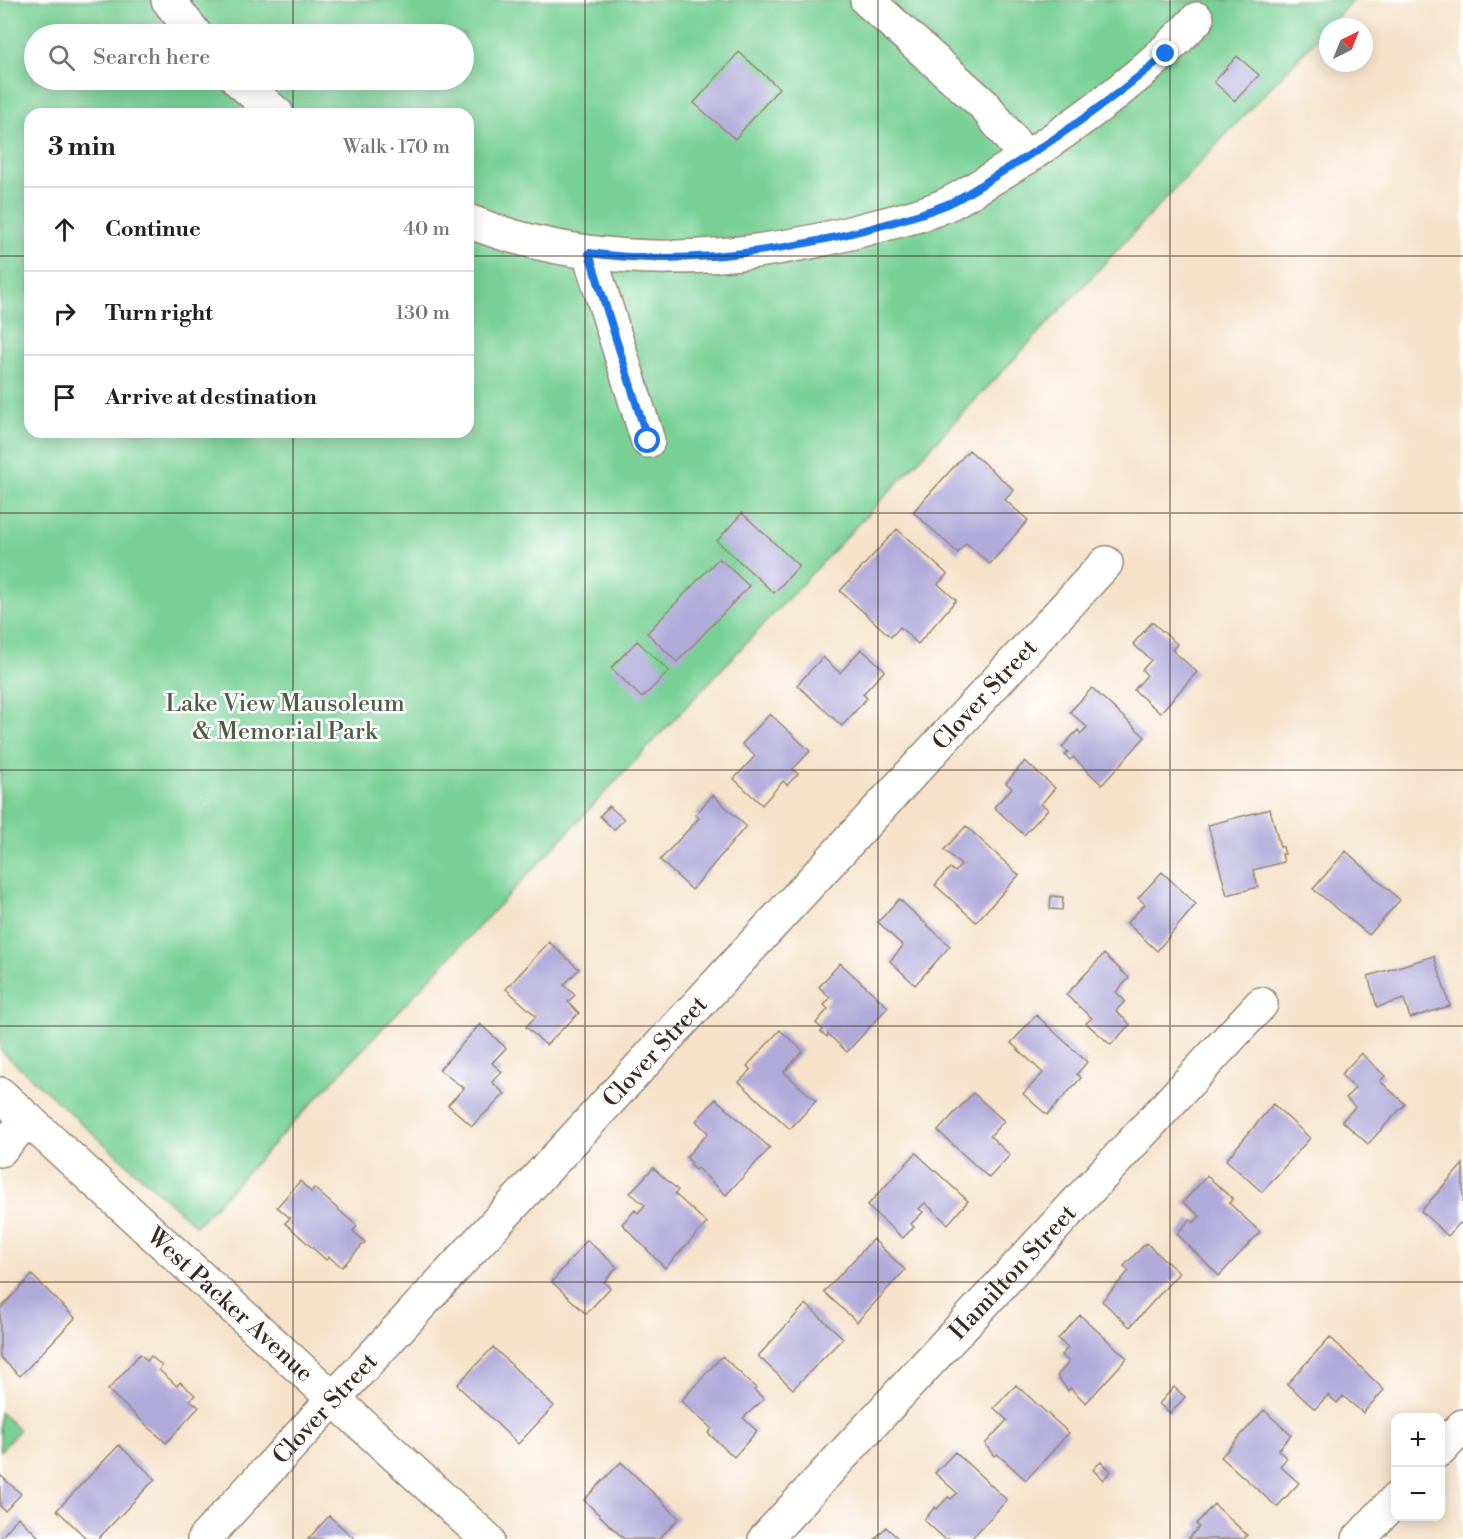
<!DOCTYPE html>
<html lang="en">
<head>
<meta charset="utf-8">
<style>
  body { margin:0; font-family:"Libre Bodoni",serif; background:#f2f2f2; color:#202124 }
  .controls { position:absolute; right:18px; bottom:18px; display:grid; overflow:hidden; border-radius:12px; box-shadow:0 3px 15px #0003 }
  .controls button { width:54px; height:54px; display:grid; place-items:center; padding:0; border:0; border-bottom:2px solid #e0e0e0; background:#fff; color:#202124; font:30px sans-serif }
  .compass { position:absolute; left:1319px; top:18px; width:54px; height:54px; border-radius:50%; background:#fff; box-shadow:0 3px 15px #0003; rotate:43deg }
  .stop { position:absolute; width:18px; height:18px; margin:-14px; border:4px solid #1a73e8; border-radius:50%; background:#fff }
  .stop.end { background:#1a73e8; border-color:#fff; box-shadow:0 2px 6px #0008 }
  .list { margin:0; padding:0; list-style:none }
  h2 { display:flex; justify-content:space-between; align-items:center; height:78px; margin:0; padding:0 24px; font-size:26px }
  h2 small { font-size:20px; font-weight:400; color:#757577 }
  .list li { display:grid; grid-template-columns:39px 1fr auto; gap:18px; align-items:center; box-sizing:border-box; height:84px; padding:0 24px; border-top:2px solid #e0e0e0 }
  .list b { display:block; font-size:22px; white-space:nowrap }
  .list em { font-size:20px; font-style:normal; color:#757577 }
  .icon { flex:none; width:33px; height:33px; fill:none; stroke:currentColor; stroke-width:2; stroke-linecap:round; stroke-linejoin:round }
  .map { position:relative; flex:none; width:1463px; height:1539px; overflow:hidden }
  .search { position:absolute; background:#fff; box-shadow:0 3px 15px #0003; left:24px; top:24px; width:450px; height:66px; display:flex; align-items:center; gap:15px; box-sizing:border-box; padding:0 21px; border-radius:33px; color:#757577; font-size:22px }
  .panel { position:absolute; background:#fff; box-shadow:0 3px 15px #0003; left:24px; top:108px; width:450px; height:330px; border-radius:18px }
  .map>svg:first-child { display:block }
  .green { fill:#78d095; stroke:#5a7d5a; stroke-width:1.5; fill-rule:evenodd }
  .building { fill:#b0aad9 }
  .lines { fill:none; stroke-linecap:round; stroke-linejoin:round }
  .minor-casing { stroke:#988674; stroke-width:36 }
  .minor { stroke:#fff; stroke-width:33 }
  .route { stroke:#1a73e8; stroke-width:8 }
  .grid { fill:none; stroke:#3b2a1e; stroke-width:1.5; stroke-opacity:0.55 }
  .labels { text-anchor:middle; stroke-width:5; stroke-linejoin:round; paint-order:stroke }
  .street-label { font-size:24px; fill:#3b2a1e; stroke:#fff }
  .park-label { font-size:24px; fill:#4d5c42; stroke:#fff }
</style>
</head>
<body>
<div class="map">
<svg width="1463" height="1539" viewBox="0 0 1463 1539">
  <rect width="100%" height="100%" fill="#fff"/>
  <filter id="ink" filterUnits="userSpaceOnUse"><feTurbulence type="fractalNoise" baseFrequency=".0167" numOctaves="2"/><feDisplacementMap in="SourceGraphic" scale="12" xChannelSelector="R" yChannelSelector="G"/><feConvolveMatrix kernelMatrix="1 2 1 2 8 2 1 2 1" color-interpolation-filters="sRGB"/></filter>
  <filter id="wash" filterUnits="userSpaceOnUse"><feTurbulence type="fractalNoise" baseFrequency=".008" numOctaves="4" result="noise"/><feDisplacementMap in="SourceGraphic" scale="24" xChannelSelector="R" yChannelSelector="G"/><feGaussianBlur stdDeviation="1.35" result="paint"/><feColorMatrix in="noise" values="0 0 0 0 0 0 0 0 0 0 0 0 0 0 0 0 0 1.4 0 .05"/><feComposite in="paint" operator="in"/></filter>
  <g filter="url(#wash)">
    <rect width="100%" height="100%" fill="#f5e2c9"/>
    <!-- green -->
    <path class="green" d="M0,0H1353L196,1226L0,1050ZM34,34H464V80H34ZM30,114H468V432H30Z
      M0,1412L19,1430L0,1451Z"/>
    <g id="blocks">
      <!-- building -->
      <path class="building" d="M739,52L779,88L735,139L694,103Z
        M1237,56L1259,75L1235,101L1214,82Z
        M969,450L1014,490L1005,500L1028,520L990,564L966,543L958,553L913,512Z
        M742,513L799,566L774,593L717,541Z
        M897,529L947,574L938,584L956,600L918,644L900,627L891,637L840,591Z
        M719,558L749,586L677,662L647,633Z
        M1152,622L1177,644L1172,650L1197,672L1160,713L1134,690L1147,675L1142,670L1151,660L1133,644Z
        M637,641L669,671L642,698L611,668Z
        M861,649L885,670L863,694L867,698L842,726L797,685L823,657L840,673Z
        M1092,688L1145,737L1102,785L1073,757L1070,760L1065,755L1068,752L1062,747L1078,730L1081,734L1087,727L1070,712Z
        M770,714L810,751L793,769L798,774L787,785L783,781L762,805L734,779L755,756L742,744Z
        M1025,761L1055,788L1041,804L1048,809L1024,835L994,807L1012,788L1006,783Z
        M713,795L746,826L692,890L660,860L699,818L695,815Z
        M609,806L624,819L614,830L600,816Z
        M1270,809L1280,847H1283L1285,854H1282L1284,862L1253,870L1258,887L1227,895L1208,825Z
        M966,826L1019,875L976,922L935,885L950,868L955,872L961,865L944,850Z
        M1346,851L1400,900L1369,935L1313,889Z
        M1162,872L1196,904L1157,951L1127,923L1145,904L1138,898Z
        M1051,896L1063,897L1062,910L1050,909Z
        M899,899L950,946L915,985L890,961L903,946L878,922Z
        M549,942L579,969L564,985L575,995L568,1002L579,1013L546,1045L526,1027L536,1016L506,989Z
        M1104,954L1129,978L1116,992L1125,1001L1116,1011L1130,1024L1111,1045L1086,1023L1092,1018L1066,995Z
        M1434,956L1450,1006L1410,1018L1404,999L1377,1007L1368,976Z
        M840,963L888,1007L847,1052L828,1034L827,1037L821,1032L823,1030L816,1023L828,1009L824,1005L830,998L819,987Z
        M1036,1015L1087,1062L1077,1074L1081,1078L1047,1115L1023,1094L1043,1073L1011,1043Z
        M480,1024L506,1048L492,1063L502,1072L492,1082L505,1094L472,1126L448,1105L464,1088L439,1070Z
        M780,1030L803,1051L784,1072L816,1101L790,1129L739,1082L751,1070L747,1066Z
        M1361,1053L1385,1076L1380,1081L1405,1104L1368,1144L1342,1121L1355,1107L1346,1098L1355,1088L1341,1075Z
        M973,1093L1004,1121L990,1136L1010,1155L989,1178L938,1131Z
        M716,1099L770,1148L726,1195L697,1168L695,1170L690,1165L692,1163L686,1157L708,1133L696,1121Z
        M1273,1104L1310,1138L1262,1192L1226,1160Z
        M916,1153L968,1201L948,1224L925,1203L919,1209L923,1212L911,1224L914,1227L903,1238L867,1206Z
        M1463,1164V1225L1460,1223L1448,1236L1421,1211Z
        M653,1168L678,1190L675,1194L707,1223L665,1268L622,1224L635,1210L638,1213L645,1205L630,1193Z
        M1207,1176L1233,1199L1229,1203L1260,1232L1219,1276L1177,1234L1190,1219L1194,1223L1200,1216L1183,1202Z
        M300,1181L311,1192L314,1188L357,1226L353,1231L365,1242L342,1267L329,1257L326,1260L285,1223L290,1218L277,1207Z
        M873,1239L905,1270L857,1322L824,1292Z
        M587,1240L617,1267L604,1282L610,1288L586,1314L552,1282Z
        M1146,1243L1179,1273L1130,1327L1102,1301L1129,1271L1124,1266Z
        M32,1275L75,1318L20,1376L0,1357V1309Z
        M806,1304L843,1338L793,1389L758,1356Z
        M1080,1315L1127,1358L1086,1403L1070,1388L1068,1391L1057,1376L1069,1362L1061,1355L1068,1348L1058,1339Z
        M1330,1337L1384,1390L1363,1413L1343,1396L1337,1403L1328,1395L1315,1409L1287,1384Z
        M493,1347L554,1406L518,1444L457,1385Z
        M140,1354L147,1361L151,1356L162,1366L159,1370L177,1386L180,1382L195,1395L190,1400L199,1407L166,1443L108,1390Z
        M722,1356L756,1388L754,1390L764,1399L743,1418L757,1431L734,1457L708,1433L712,1429L681,1401Z
        M1016,1385L1069,1433L1026,1480L997,1454L994,1456L985,1444L1007,1420L994,1408Z
        M1174,1387L1185,1397L1170,1413L1159,1404Z
        M1264,1410L1291,1435L1278,1450L1287,1458L1280,1466L1299,1483L1277,1507L1221,1457Z
        M119,1445L155,1479L98,1539H87L57,1510Z
        M955,1452L1007,1500L971,1539H945L924,1520L935,1507L937,1509L948,1497L951,1499L957,1493L935,1473Z
        M1101,1461L1111,1471L1103,1480L1093,1470Z
        M621,1462L679,1518L659,1539H624L584,1500Z
        M0,1475L21,1494L5,1511L0,1506Z
        M1214,1504L1247,1535L1244,1539H1188L1199,1527L1196,1524Z
        M329,1516L355,1539H308Z
        M18,1517L41,1539H0Z
        M886,1527L899,1539H875Z"/>
    </g>
  </g>
  <g filter="url(#ink)">
    <use href="#blocks" fill-opacity="0" stroke="#988674" stroke-width="1.5"/>
    <g class="lines">
      <defs>
        <g id="minor">
          <path d="M168,0L195,34"/>
          <path d="M867,0L984,105L1026,158C1089,115 1145,75 1197,19"/>
          <path d="M238,80L277,114"/>
          <path d="M468,221C596,272 738,264 869,228C897,221 926,215 952,202C977,189 1001,172 1026,158"/>
          <path d="M589,253L648,441"/>
          <path id="s1" d="M0,1094L487,1539"/>
          <path d="M0,1150L28,1119"/>
          <path d="M1440,1450L1463,1426"/>
          <path id="s2" d="M204,1539L1106,563"/>
          <path id="s3" d="M765,1539L1261,1004"/>
          <path d="M1359,1539L1396,1499"/>
        </g>
      </defs>
      <!-- minor casing -->
      <use href="#minor" class="minor-casing"/>
      <!-- minor -->
      <use href="#minor" class="minor"/>
    </g>
  </g>
  <g class="lines" filter="url(#ink)">
    <!-- route -->
    <path class="route" d="M648,441L589,253C683,266 781,252 872,228C898,221 925,214 950,203C967,195 984,183 1000,173C1059,138 1114,98 1166,54"/>
  </g>
  <!-- grid -->
  <path class="grid" d="M293,0V34M585,0V1539M878,0V1539M1170,0V1539M293,80V114M0,256H30M468,256H1463M293,432V1539M0,513H1463M0,770H1463M0,1026H1463M0,1282H1463"/>
  <g class="labels">
    <!-- street labels -->
    <g class="street-label">
      <text dy="8" stroke="none"><textPath href="#s2" startOffset="1150">Clover Street</textPath></text>
      <text dy="8" stroke="none"><textPath href="#s2" startOffset="664">Clover Street</textPath></text>
      <text dy="8" stroke="none"><textPath href="#s3" startOffset="364">Hamilton Street</textPath></text>
      <text dy="8" stroke="none"><textPath href="#s1" startOffset="312">West Packer Avenue</textPath></text>
      <text dy="8" stroke="none"><textPath href="#s2" startOffset="178">Clover Street</textPath></text>
    </g>
    <!-- park labels -->
    <g class="park-label">
      <text x="285" y="711">Lake View Mausoleum<tspan x="285" dy="28">&amp; Memorial Park</tspan></text>
    </g>
  </g>
</svg>
<div class="controls">
<button>+</button>
<button>−</button>
</div>
<svg class="compass" viewBox="-18 -18 36 36"><path d="M0-13l5 13h-10z" fill="#e53935"/><path d="M0 13l5-13h-10z" fill="#757577"/></svg>
<div class="stop" style="left:648px;top:441px"></div>
<div class="stop end" style="left:1166px;top:54px"></div>
<div class="search"><svg class="icon" aria-label="search" viewBox="0 0 24 24"><circle cx="10" cy="10" r="6"/><path d="M15 15l6 6"/></svg>Search here</div>
<section class="panel">
<h2>3 min<small>Walk · 170 m</small></h2>
<ul class="list">
<li><svg class="icon" aria-label="ahead" viewBox="0 0 24 24"><path d="M12 20V5M6 11l6-6 6 6"/></svg><div><b>Continue</b></div><em>40 m</em></li>
<li><svg class="icon" aria-label="right" viewBox="0 0 24 24"><path d="M7 20v-9h11M14 6l5 5-5 5"/></svg><div><b>Turn right</b></div><em>130 m</em></li>
<li><svg class="icon" aria-label="arrive" viewBox="0 0 24 24"><path d="M6 21V4h12l-3 4 3 4H6"/></svg><div><b>Arrive at destination</b></div></li>
</ul>
</section>
</div>
</body>
</html>
